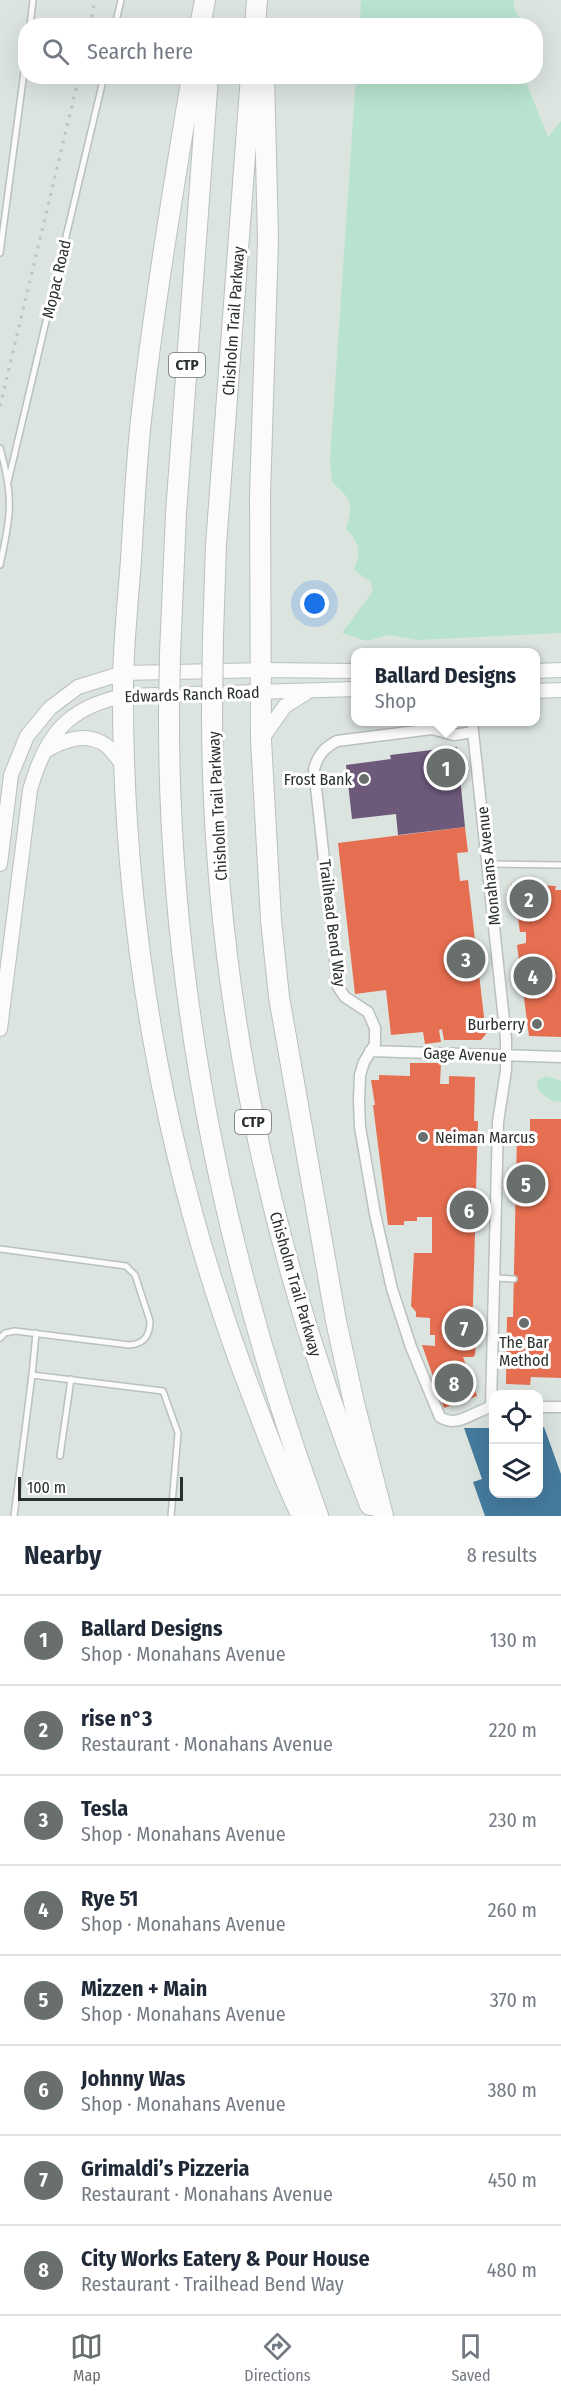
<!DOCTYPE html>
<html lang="en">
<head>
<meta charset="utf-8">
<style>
  body { margin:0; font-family:"Fira Sans Condensed",sans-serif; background:#f2f2f3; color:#1f2937 }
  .controls { position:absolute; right:18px; bottom:18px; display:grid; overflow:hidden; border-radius:12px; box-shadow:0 6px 24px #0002 }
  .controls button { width:54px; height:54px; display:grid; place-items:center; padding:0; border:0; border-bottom:2px solid #e0e1e3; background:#fff; color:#1f2937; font:30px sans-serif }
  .scale { position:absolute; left:18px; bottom:15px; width:165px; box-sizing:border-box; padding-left:6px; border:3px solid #2a302d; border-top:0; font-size:16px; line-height:21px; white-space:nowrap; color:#2a302d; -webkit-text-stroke:4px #fff; paint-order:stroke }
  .you { position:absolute; left:315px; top:604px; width:21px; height:21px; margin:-15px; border:4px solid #fff; border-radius:50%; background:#1a73e8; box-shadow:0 0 0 9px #1a73e833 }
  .badge { display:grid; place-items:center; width:39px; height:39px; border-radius:50%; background:#686f6c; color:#fff; font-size:20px; font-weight:700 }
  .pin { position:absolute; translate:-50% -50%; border:3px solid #fff; box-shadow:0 2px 6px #0006 }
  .popup { position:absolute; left:351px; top:648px; width:189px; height:78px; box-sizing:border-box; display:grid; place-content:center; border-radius:12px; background:#fff; filter:drop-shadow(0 2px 4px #0005); font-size:20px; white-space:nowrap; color:#747a83 }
  .popup b { font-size:22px; color:#1f2937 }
  .popup::after { content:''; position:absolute; left:50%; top:100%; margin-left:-12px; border:12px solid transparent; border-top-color:#fff }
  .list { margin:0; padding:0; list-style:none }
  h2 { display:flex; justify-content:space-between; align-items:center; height:78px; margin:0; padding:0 24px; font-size:26px }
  h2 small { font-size:20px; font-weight:400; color:#747a83 }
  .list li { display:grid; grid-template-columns:39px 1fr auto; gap:18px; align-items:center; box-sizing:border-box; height:90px; padding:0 24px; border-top:2px solid #e0e1e3 }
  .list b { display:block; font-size:22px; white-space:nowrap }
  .list p { margin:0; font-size:20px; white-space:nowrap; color:#747a83 }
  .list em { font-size:20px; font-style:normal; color:#747a83 }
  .icon { flex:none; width:33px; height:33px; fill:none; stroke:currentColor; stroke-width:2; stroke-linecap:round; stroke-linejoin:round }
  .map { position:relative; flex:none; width:561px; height:1516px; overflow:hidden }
  .search { position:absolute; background:#fff; box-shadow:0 6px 24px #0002; left:18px; right:18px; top:18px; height:66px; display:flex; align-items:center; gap:15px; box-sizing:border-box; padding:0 21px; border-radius:24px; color:#747a83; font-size:22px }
  .sheet { height:798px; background:#fff }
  nav { display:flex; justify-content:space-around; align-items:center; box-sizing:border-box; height:84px; border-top:2px solid #e0e1e3; background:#fff; font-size:16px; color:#747a83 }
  nav a { display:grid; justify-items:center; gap:3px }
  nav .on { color:#686f6c }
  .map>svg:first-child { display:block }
  .green { fill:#b8e3cf }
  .shops { fill:#e76f51 }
  .offices { fill:#6d597a }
  .public { fill:#457b9d }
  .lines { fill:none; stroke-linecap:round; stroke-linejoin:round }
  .service-casing { stroke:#bac0bd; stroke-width:8 }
  .minor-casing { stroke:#bac0bd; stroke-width:13 }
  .tertiary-casing { stroke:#bac0bd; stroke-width:16 }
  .motorway-casing { stroke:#bac0bd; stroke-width:22 }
  .service { stroke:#fafbfa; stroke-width:5 }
  .minor { stroke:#fafbfa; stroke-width:10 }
  .tertiary { stroke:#fafbfa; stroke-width:14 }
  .motorway { stroke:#fafbfa; stroke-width:20 }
  .rail { stroke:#c1c4c2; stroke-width:3; stroke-dasharray:3 6; stroke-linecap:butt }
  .motorway-bridge-casing { stroke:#bac0bd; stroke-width:22; stroke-linecap:butt }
  .motorway-bridge { stroke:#fafbfa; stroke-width:20 }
  .poi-dot { fill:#686f6c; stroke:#fff; stroke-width:2 }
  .labels { text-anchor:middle; stroke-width:6; stroke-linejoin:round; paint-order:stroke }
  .shield { fill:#fff; stroke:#6a6e6c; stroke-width:1.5 }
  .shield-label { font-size:15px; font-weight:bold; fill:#2a302d }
  .street-label { font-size:16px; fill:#2a302d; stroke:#fff }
  .poi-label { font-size:16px; fill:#2a302d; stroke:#fff; text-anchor:end }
</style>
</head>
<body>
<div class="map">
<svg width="561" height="1516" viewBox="0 0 561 1516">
  <rect width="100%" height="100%" fill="#dce4e0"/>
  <!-- green -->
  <path class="green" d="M361,0H515L513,5L523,25H360Z
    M356,77H524L548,137L561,121V633L418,640L388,635L367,641L342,633L373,591L371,582L354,570C361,553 360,542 346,529C354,501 352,501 332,482L330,460Z
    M546,1076L561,1081V1102L550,1100L538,1090L537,1081Z"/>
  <!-- shops -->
  <path class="shops" d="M465,827L468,852L457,853L460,881L468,880L486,1034L481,1040H444L442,1029L439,1030L441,1042L425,1044L423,1032L391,1035L386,990L355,994L338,843Z
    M511,884L556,886L555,890H561V1037L529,1036L517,945L526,943V932H520L516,905H512Z
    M410,1063H441L440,1084H449V1076L475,1077L474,1121H478L476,1189H468V1195L476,1196L472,1337L476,1340L475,1355L473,1357H463L477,1396L444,1408L422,1345L435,1346V1335H430V1318L416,1317V1312L411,1306L414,1253H432V1217H417V1221H404V1225H388L373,1105H375L371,1080H379V1075L410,1076Z
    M530,1119H561V1378L531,1377L530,1385L506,1384L507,1317H513L517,1134H530Z"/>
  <!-- offices -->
  <path class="offices" d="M457,747L465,827L398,835L396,814L352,819L346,765L391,759L390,755Z"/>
  <!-- public -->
  <path class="public" d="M544,1427L561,1474V1516H485L473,1482L482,1479L464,1428H494V1494H538V1429Z"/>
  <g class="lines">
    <defs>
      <path id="service" d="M30,26L33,0
        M115,26L121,0
        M0,253L26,57
        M0,448C14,498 11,516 0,565
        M8,482L104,76
        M488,864L561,865
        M0,1249L126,1266L135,1275L150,1321C150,1336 144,1344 129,1345L15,1331L5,1333L0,1338
        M494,1278L514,1279
        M32,1375L36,1333
        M60,1456L71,1379
        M14,1516L32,1375L163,1391L178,1433L171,1516"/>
      <path id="minor" d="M472,722L506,1039V1070L498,1122L491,1406
        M473,732L454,735L432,729L337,741C324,748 318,755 314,769L338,987L345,997L368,1012L375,1028V1044L364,1062L360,1075L359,1100L360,1127L375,1214L392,1289L411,1347L440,1417C457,1429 476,1410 494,1406
        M370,1051L561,1057
        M538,1407H561"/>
      <path id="tertiary" d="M536,671L561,670
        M536,691L561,690
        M261,740L285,706L309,691
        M45,751C64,740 86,731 107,746C113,751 119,761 125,767
        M0,864L11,775L27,736L50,708L78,687L123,673L262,670L356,671
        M0,1029L30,790C45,736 67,707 124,696L356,689"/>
      <path id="motorway" d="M200,26L205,0
        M255,26L257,0
        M192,76C173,190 154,305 141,420C136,466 134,513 131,560C128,599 124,639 123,678C121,917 162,1155 246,1379C264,1425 280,1472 302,1516
        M264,76L268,239L260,495L261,740L271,920L279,997L336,1321L354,1403L383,1516
        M213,636L216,545L251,76
        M170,654L176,513L208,76
        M169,712C168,987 224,1258 318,1516
        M212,712C212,983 269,1254 370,1505"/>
    </defs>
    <!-- service casing -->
    <use href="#service" class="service-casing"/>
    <!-- minor casing -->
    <use href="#minor" class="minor-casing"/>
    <!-- tertiary casing -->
    <use href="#tertiary" class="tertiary-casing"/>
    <!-- motorway casing -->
    <use href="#motorway" class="motorway-casing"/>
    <!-- service -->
    <use href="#service" class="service"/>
    <!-- minor -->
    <use href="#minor" class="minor"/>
    <!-- tertiary -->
    <use href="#tertiary" class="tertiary"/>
    <!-- motorway -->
    <use href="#motorway" class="motorway"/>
    <!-- rail -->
    <path class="rail" d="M90,26L95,0
      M0,406L79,76"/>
    <defs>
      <path id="motorway-bridge" d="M169,712L170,654
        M212,712L213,636"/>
    </defs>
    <!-- motorway-bridge casing -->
    <use href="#motorway-bridge" class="motorway-bridge-casing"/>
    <!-- motorway-bridge -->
    <use href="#motorway-bridge" class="motorway-bridge"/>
  </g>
  <!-- markers -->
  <g class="poi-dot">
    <circle cx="364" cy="779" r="6"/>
    <circle cx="537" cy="1024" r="6"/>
    <circle cx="423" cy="1137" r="6"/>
    <circle cx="524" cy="1323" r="6"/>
  </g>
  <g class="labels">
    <!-- shield labels -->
    <g class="shield">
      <rect x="169" y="353" width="36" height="24" rx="4.5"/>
      <rect x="235" y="1110" width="36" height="24" rx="4.5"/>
    </g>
    <g class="shield-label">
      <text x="187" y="370">CTP</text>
      <text x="253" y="1127">CTP</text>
    </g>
    <!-- street labels -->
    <g class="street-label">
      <text transform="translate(56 279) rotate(-77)" y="6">Mopac Road</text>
      <text transform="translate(233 321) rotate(-86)" y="6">Chisholm Trail Parkway</text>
      <text transform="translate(192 694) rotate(-2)" y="6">Edwards Ranch Road</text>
      <text transform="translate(217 806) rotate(-93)" y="6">Chisholm Trail Parkway</text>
      <text transform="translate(488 866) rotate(-96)" y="6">Monahans Avenue</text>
      <text transform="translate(333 923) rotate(83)" y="6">Trailhead Bend Way</text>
      <text transform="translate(465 1054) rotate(2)" y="6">Gage Avenue</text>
      <text transform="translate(296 1284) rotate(74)" y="6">Chisholm Trail Parkway</text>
    </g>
    <!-- poi labels -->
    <g class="poi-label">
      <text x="352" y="785">Frost Bank</text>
      <text x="525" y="1030">Burberry</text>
      <text x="435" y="1143" text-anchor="start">Neiman Marcus</text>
      <text x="524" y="1348" text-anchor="middle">The Bar<tspan x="524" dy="18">Method</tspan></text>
    </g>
  </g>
</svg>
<div class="controls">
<button><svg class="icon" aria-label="locate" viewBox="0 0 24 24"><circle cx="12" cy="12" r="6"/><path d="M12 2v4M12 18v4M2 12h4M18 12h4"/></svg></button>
<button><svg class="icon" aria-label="layers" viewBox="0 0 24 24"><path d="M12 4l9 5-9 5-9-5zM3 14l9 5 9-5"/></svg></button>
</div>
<div class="scale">100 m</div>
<div class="you"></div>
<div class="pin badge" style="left:446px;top:768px">1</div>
<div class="popup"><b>Ballard Designs</b>Shop</div>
<div class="pin badge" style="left:529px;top:899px">2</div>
<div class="pin badge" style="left:466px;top:959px">3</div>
<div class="pin badge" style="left:533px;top:976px">4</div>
<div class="pin badge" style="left:526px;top:1184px">5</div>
<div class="pin badge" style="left:469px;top:1210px">6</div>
<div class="pin badge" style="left:464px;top:1328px">7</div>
<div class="pin badge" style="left:454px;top:1383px">8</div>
<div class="search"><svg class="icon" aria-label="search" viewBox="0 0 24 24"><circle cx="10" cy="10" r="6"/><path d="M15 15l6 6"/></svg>Search here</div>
</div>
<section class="sheet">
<h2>Nearby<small>8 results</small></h2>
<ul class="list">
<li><span class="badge">1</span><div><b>Ballard Designs</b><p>Shop · Monahans Avenue</p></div><em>130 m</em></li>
<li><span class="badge">2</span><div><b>rise n°3</b><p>Restaurant · Monahans Avenue</p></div><em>220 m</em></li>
<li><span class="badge">3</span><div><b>Tesla</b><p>Shop · Monahans Avenue</p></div><em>230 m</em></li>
<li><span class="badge">4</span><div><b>Rye 51</b><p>Shop · Monahans Avenue</p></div><em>260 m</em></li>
<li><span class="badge">5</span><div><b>Mizzen + Main</b><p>Shop · Monahans Avenue</p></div><em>370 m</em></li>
<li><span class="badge">6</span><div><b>Johnny Was</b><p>Shop · Monahans Avenue</p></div><em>380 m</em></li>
<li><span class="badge">7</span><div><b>Grimaldi’s Pizzeria</b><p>Restaurant · Monahans Avenue</p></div><em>450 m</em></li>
<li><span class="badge">8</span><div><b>City Works Eatery &amp; Pour House</b><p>Restaurant · Trailhead Bend Way</p></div><em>480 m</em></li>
</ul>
</section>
<nav>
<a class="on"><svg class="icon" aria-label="map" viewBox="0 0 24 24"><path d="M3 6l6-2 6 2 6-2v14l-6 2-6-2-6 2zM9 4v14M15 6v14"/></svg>Map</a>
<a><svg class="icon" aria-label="directions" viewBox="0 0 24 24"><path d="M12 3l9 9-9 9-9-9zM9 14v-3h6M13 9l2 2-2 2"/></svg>Directions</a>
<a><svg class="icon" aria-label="saved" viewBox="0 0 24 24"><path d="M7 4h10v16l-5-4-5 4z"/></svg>Saved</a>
</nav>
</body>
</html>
